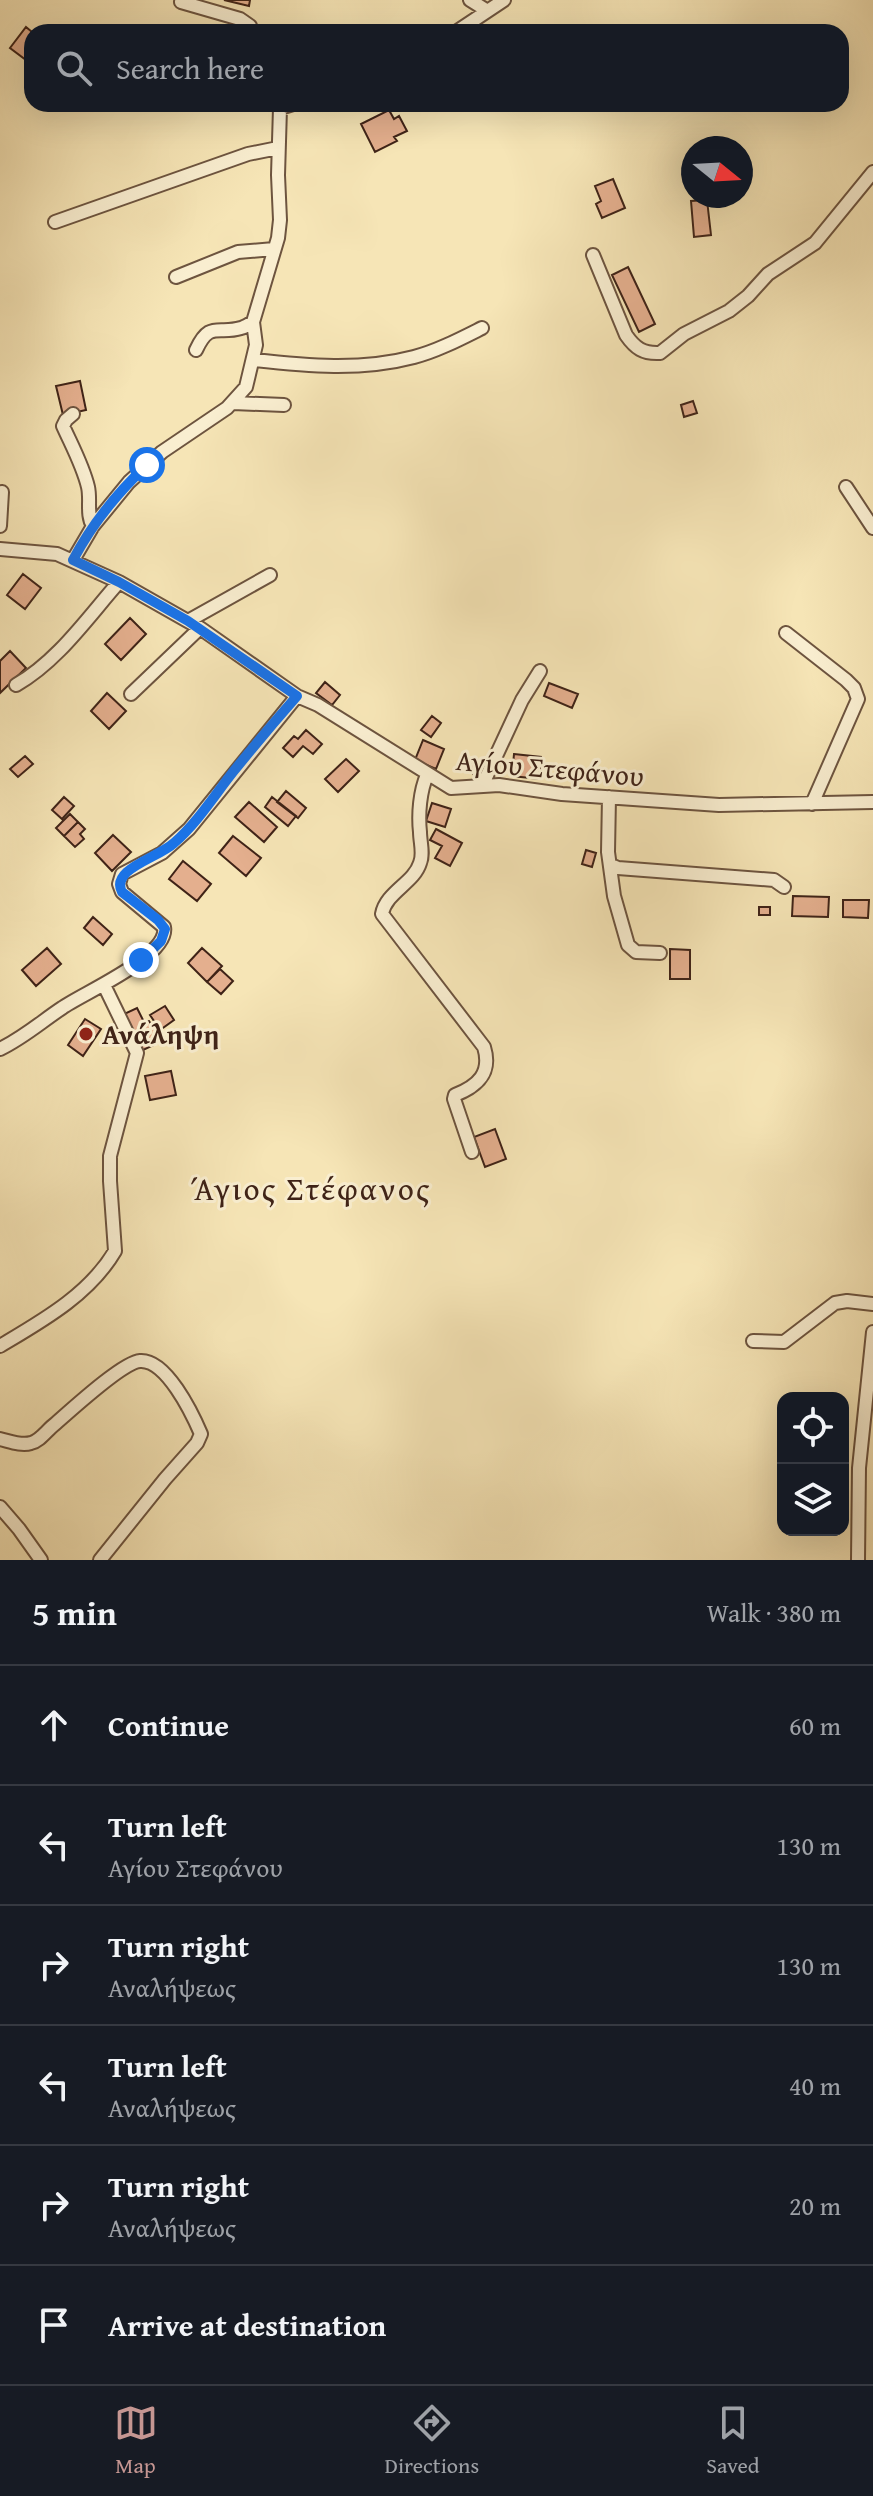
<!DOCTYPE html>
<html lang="en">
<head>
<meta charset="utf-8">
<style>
  body { margin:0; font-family:"Gentium Book Plus",serif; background:#242831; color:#f1f3f6 }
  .controls { position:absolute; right:24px; bottom:24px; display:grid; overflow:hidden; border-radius:16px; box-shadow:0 8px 32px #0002 }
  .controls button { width:72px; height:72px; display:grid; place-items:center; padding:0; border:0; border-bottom:2px solid #363941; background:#171b24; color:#f1f3f6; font:40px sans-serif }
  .compass { position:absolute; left:681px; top:136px; width:72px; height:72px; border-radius:50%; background:#171b24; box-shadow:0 8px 32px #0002; rotate:108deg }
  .stop { position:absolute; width:24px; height:24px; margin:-18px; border:6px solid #1a73e8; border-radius:50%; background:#fff }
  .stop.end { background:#1a73e8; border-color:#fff; box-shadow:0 2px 8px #0008 }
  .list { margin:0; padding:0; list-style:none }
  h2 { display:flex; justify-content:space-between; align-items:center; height:104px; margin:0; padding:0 32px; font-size:34px }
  h2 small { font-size:26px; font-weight:400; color:#9ea1a6 }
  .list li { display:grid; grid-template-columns:52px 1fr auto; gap:24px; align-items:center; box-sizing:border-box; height:120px; padding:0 32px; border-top:2px solid #363941 }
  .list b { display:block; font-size:30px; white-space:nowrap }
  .list p { margin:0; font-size:26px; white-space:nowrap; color:#9ea1a6 }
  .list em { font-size:26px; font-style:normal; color:#9ea1a6 }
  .icon { flex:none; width:44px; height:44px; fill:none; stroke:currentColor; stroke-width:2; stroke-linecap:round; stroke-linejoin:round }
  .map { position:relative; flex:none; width:873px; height:1560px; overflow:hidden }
  .search { position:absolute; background:#171b24; box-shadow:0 8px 32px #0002; left:24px; right:24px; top:24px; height:88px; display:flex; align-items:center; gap:20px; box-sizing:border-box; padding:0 28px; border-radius:24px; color:#9ea1a6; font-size:30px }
  .sheet { height:824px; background:#171b24 }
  nav { display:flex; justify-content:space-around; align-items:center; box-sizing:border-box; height:112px; border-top:2px solid #363941; background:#171b24; font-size:22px; color:#9ea1a6 }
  nav a { display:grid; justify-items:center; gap:4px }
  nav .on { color:#c59692 }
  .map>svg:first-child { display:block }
  .building { fill:#e4af8e; stroke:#3f2317; stroke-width:2 }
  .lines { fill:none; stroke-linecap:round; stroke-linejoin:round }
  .minor-casing { stroke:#6d543f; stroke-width:16 }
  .minor { stroke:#f9eed0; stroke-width:12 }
  .route { stroke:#1a73e8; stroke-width:10 }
  .poi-dot { fill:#8f2418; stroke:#f9eed0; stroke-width:3 }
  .labels { text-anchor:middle; stroke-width:6; stroke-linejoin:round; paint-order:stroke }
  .street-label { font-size:28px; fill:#3f2317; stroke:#f9eed0 }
  .poi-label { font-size:28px; font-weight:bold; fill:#3f2317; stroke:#f9eed0; text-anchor:start }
  .quarter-label { font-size:32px; letter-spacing:2px; fill:#3f2317; stroke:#f9eed0 }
</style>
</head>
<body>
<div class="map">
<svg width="873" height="1560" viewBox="0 0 873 1560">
  <rect width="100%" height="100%" fill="#f6e5b6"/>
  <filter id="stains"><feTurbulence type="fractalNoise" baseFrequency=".0025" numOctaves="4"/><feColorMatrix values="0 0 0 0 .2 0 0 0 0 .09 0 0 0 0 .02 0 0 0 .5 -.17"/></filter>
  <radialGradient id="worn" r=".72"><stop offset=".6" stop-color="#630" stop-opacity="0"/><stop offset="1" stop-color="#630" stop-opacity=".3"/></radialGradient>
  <!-- building -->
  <path class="building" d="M224,0H250L249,6Z
    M26,27L32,32V60L30,63L10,48Z
    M389,110L394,119L399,116L407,131L394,137L397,141L375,152L361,124Z
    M613,179L625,208L602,218L596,204L601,201L595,186Z
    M707,200L711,235L694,237L691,201Z
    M628,267L655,324L639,332L612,275Z
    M80,381L86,410L63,415L56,386Z
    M693,401L697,413L684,417L681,405Z
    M23,574L41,588L25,609L7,595Z
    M130,618L146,634L121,660L105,644Z
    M10,651L26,668L0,693V661Z
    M325,682L340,695L332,705L316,693Z
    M549,683L578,694L572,708L544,696Z
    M107,693L126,711L109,729L91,711Z
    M432,716L441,723L431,737L421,730Z
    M306,730L322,744L313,754L303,746L293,757L283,748L294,736L298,739Z
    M423,740L444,749L436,769L415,760Z
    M514,754L541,757L539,779L512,776Z
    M25,756L33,764L18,777L10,769Z
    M472,758L481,770L474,775L465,764Z
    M346,759L359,771L338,792L325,779Z
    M286,791L306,808L298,818L277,802Z
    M64,797L74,806L62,819L52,810Z
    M272,797L296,816L288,826L265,807Z
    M249,802L277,827L264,842L235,817Z
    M432,803L451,809L445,827L426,821Z
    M70,814L78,822L64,836L56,828Z
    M78,822L85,829L80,834L84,839L75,847L64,836Z
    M436,829L462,843L450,866L435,858L442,846L430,840Z
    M113,835L131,852L112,871L95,853Z
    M233,836L261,858L246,876L219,853Z
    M586,850L596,853L592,867L582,864Z
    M183,861L211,884L197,901L169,879Z
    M793,896L829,897L828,917L792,916Z
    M843,900H869L868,918L843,917Z
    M759,907H770V915H759Z
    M93,917L112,934L103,945L84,928Z
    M47,948L61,964L36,986L22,970Z
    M202,948L222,966L207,982L188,963Z
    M670,949L690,950V979H670Z
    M220,969L233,981L221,994L207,982Z
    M165,1006L174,1020L160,1030L150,1015Z
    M137,1008L144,1022L149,1021L156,1031L158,1043L139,1052L122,1015Z
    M85,1019L101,1029L83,1056L68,1045Z
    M171,1071L176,1095L150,1100L145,1076Z
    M495,1129L506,1159L485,1167L474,1137Z"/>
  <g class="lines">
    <defs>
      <path id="minor" d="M470,0L486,10
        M181,2L240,19L250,26V32
        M456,32L504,0
        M55,222L248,154L278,148
        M593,255L626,335C635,348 643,354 660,353L684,334L729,311L748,296L768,274L815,243L873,172
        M176,277L238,252L274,249
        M196,350C210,320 218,335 241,328C245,327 249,324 253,322
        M254,360C307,366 361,371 414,357C437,351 460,339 482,328
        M233,403L284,405
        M73,414L66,420L63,426C72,446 83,466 88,487C91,500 86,515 93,526
        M846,487L873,528
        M0,526L2,492
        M0,549L57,554L119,582L200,628L297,696L318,705L451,788L499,785L562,794L719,805L873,802
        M73,560L93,526L129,482L162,452L227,408L246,387L256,345L253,322L278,238L280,220L278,175L280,108L293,104
        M188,621L270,575
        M786,633L846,680L854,688L858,699L812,804
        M16,685C58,661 88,617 119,582
        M131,694L200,628
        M427,775C420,791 418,814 420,832C420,842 424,854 420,863C414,883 386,892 382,914L484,1047C492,1073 478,1086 455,1095L454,1099L472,1152
        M483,784L522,700L540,671
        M609,797L608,852L614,896L628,945L636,952L660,953
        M611,865L618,868L774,880L784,887
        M0,1049C23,1038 41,1022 62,1008C83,993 170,956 164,927L122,892L119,884L122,874L162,853L189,829L297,696
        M753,1341L784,1342L835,1303L847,1301L873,1304
        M0,1346C42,1321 89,1295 115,1251L110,1181V1156L137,1053L104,985
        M0,1439C9,1441 21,1446 31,1443C40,1441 47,1430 55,1424C70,1411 123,1362 140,1361C166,1359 192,1413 201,1434L197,1443L165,1479L100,1560
        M0,1507L19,1529L41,1560
        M858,1560L859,1468L873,1332"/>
    </defs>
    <!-- minor casing -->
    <use href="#minor" class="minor-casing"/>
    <!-- minor -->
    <use href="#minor" class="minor"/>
  </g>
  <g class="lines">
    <!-- route -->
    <path class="route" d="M141,960L161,941L165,929L158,920L122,892C110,869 158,858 174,843C197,823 214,796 233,772C254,746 275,721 297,696L188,621L119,582L73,560C92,524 117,493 147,465"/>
  </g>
  <!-- markers -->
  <circle class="poi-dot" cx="86" cy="1034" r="8"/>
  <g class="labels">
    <!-- street labels -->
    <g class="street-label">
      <text transform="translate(550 768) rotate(5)" y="10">Αγίου Στεφάνου</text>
    </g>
    <!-- poi labels -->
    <g class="poi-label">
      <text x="102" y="1044">Ανάληψη</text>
    </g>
    <!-- quarter labels -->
    <g class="quarter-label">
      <text x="311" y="1200">Άγιος Στέφανος</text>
    </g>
  </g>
  <rect width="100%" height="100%" filter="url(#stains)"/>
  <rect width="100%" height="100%" fill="url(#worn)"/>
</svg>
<div class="controls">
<button><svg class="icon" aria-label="locate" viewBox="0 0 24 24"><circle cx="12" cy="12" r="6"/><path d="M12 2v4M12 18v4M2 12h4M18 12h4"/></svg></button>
<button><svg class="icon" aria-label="layers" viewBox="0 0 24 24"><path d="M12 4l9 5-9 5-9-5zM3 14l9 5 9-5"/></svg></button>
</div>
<svg class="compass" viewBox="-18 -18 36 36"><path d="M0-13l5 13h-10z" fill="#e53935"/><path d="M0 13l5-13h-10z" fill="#9ea1a6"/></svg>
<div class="stop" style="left:147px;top:465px"></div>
<div class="stop end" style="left:141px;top:960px"></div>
<div class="search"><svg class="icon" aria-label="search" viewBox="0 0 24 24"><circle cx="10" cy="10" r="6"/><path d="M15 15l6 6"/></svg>Search here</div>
</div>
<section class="sheet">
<h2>5 min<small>Walk · 380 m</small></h2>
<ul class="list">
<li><svg class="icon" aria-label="ahead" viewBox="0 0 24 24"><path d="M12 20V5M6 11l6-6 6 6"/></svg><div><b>Continue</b></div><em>60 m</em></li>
<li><svg class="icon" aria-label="left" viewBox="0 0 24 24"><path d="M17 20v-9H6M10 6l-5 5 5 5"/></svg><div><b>Turn left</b><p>Αγίου Στεφάνου</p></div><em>130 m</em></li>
<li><svg class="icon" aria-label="right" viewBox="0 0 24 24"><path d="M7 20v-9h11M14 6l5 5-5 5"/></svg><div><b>Turn right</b><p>Αναλήψεως</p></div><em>130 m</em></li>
<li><svg class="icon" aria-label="left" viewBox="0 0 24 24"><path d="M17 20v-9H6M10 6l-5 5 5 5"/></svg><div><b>Turn left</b><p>Αναλήψεως</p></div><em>40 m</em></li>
<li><svg class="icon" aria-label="right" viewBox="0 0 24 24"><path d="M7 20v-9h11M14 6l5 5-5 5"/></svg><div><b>Turn right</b><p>Αναλήψεως</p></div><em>20 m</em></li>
<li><svg class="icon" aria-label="arrive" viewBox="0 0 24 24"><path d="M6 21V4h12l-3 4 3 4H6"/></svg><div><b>Arrive at destination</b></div></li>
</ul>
</section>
<nav>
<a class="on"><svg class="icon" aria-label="map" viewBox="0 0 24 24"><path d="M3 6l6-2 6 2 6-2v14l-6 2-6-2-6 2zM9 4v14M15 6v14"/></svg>Map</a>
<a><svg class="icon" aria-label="directions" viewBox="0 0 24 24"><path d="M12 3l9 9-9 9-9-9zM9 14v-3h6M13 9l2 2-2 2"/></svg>Directions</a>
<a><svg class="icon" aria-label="saved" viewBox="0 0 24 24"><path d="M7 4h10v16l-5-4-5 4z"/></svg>Saved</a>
</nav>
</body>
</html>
